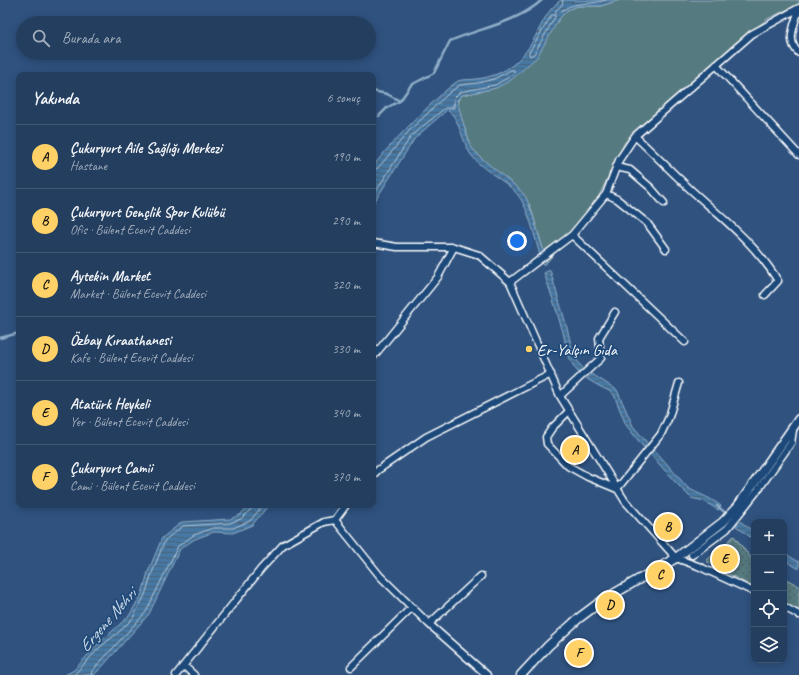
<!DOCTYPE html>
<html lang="tr">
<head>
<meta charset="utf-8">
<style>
  body { margin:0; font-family:Caveat,sans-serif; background:#2f4968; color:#f1f3f6 }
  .controls { position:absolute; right:12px; bottom:12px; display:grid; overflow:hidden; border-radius:8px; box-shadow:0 2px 10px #0003 }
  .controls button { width:36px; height:36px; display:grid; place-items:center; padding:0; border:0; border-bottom:1px solid #405774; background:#233e5f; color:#f1f3f6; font:20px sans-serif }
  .you { position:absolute; left:517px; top:241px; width:14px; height:14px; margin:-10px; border:3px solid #fff; border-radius:50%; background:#1a73e8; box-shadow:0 0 0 6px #1a73e833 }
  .badge { display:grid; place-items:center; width:26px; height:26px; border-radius:50%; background:#ffd166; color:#111; font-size:13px; font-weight:700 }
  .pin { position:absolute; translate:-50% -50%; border:2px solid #fff; box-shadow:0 1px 4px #0006 }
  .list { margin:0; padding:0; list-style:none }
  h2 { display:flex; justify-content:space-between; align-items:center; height:52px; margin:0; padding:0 16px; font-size:17px }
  h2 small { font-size:13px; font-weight:400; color:#a3aebd }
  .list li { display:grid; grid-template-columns:26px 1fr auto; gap:12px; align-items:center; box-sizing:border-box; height:64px; padding:0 16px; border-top:1px solid #405774 }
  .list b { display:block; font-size:15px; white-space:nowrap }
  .list p { margin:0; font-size:13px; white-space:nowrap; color:#a3aebd }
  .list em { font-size:13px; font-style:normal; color:#a3aebd }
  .icon { flex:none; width:22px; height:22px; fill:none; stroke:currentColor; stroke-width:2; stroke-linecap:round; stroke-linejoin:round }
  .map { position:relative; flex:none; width:799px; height:675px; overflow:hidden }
  .search { position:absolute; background:#233e5f; box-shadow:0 2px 10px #0003; left:16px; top:16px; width:360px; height:44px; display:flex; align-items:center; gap:10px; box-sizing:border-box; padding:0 14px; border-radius:22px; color:#a3aebd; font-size:15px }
  .panel { position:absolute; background:#233e5f; box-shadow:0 2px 10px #0003; left:16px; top:72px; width:360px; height:436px; border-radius:8px }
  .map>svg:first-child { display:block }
  .grass { fill:#557a80; stroke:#aabcc0 }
  .park { fill:url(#park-dots); stroke:#aabcc0 }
  .water { fill:url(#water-rules); stroke:#90aec8 }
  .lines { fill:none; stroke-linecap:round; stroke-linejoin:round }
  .shore { stroke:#b5c9da; stroke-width:1 }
  .stream { stroke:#90aec8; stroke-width:2.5 }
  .minor-casing { stroke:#fff; stroke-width:9 }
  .secondary-casing { stroke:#fff; stroke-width:11 }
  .minor { stroke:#1f4a7a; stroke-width:6 }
  .secondary { stroke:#1f4a7a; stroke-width:8 }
  .poi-dot { fill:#ffd166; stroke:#1f4a7a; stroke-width:1.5 }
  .labels { text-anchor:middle; stroke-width:3.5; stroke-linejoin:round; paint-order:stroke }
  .poi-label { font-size:16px; fill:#fff; stroke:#1f4a7a; text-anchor:start }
  .water-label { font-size:17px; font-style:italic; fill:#d1dde8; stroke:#1f4a7a }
</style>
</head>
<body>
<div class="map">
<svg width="799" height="675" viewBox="0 0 799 675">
  <defs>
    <pattern id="park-dots" width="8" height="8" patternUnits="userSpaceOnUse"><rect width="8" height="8" fill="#557a80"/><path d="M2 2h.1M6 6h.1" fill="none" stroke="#506366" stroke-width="1.8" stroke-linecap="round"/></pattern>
    <pattern id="water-rules" width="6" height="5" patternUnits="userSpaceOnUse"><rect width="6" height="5" fill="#4678a3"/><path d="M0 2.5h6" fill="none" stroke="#496278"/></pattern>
  </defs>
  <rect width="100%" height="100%" fill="#2f527f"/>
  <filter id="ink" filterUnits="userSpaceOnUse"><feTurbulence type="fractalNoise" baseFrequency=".025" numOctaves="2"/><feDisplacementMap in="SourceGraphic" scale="8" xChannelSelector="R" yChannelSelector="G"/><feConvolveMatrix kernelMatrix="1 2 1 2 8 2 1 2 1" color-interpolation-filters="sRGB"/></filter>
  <g filter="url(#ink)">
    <!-- grass -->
    <path class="grass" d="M620,0H799V4L767,19L708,68L625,142L593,208L547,262L530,205L481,158L471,147L459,112L458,100L462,95L496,88L567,10L578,6H601Z"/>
    <!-- park -->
    <path class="park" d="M734,536L754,562V588L706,561Z
      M784,578L799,586V612L784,604Z"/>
    <!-- water -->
    <path class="water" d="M561,0H619L601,6H578L567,10L559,19L537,57L511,80L496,88L462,95L457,100L462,119L471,147L481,158L518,188L526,197L533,216L547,262L543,265C536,244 532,220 522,201C511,181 485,174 472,156C463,146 459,116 448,111L455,103L415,138L373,204C373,195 371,175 373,168C377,156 446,87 458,81C463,79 470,80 476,79C489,78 505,72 515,63C519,59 524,54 527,50C539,34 544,11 561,0Z
      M550,270C555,288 561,306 566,324C571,342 571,355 584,370L580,374C566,361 567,343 561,326C556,308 550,291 544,273Z
      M592,374L617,390L633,426L649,445L645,449L626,425L614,395L611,392L599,386L587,379Z
      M654,449L688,488C700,495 710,497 721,506L718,510L704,501L691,498L676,483L650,454Z
      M249,505H269L252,525L233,533L214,532L195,539L180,549L149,614L101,668L94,675H65L74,670L97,645L129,616L142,594L148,572L162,538L182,522L230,519L240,515Z
      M740,521L754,532V540L736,526Z
      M784,553L799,562V569L784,560Z"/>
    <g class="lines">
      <!-- shore -->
      <path class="shore" d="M563,0L562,5L555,11L557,14L559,13C574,0 587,6 606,0
        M552,15H555V17L534,54L530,56L529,53Z
        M373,169L378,168L409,131L450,92L460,85L478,83L494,79L511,70H514V73L509,77L495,85L460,92L454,98V108H445L411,136L373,196
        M74,675L99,648L120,631L133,618L145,595L152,573L165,540L183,526L230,523L241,519L251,509L252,505
        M91,675L92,671L146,612L178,546L194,535L213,528H233L250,521L263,505"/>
      <!-- stream -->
      <path class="stream" d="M373,91L387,94L400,101
        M379,116L388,107L400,101L411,85L434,73L450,41C480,28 517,23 542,0
        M0,338L19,333
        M717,506L727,514"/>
      <defs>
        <path id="minor" d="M799,9C795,24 785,41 799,53
          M716,65L799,155
          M635,136C654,154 672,172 690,189C722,218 756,244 778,281L765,295
          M616,167L630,170L651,188L664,203
          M606,194L617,199L647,223L666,249
          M572,235L685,342
          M373,243L397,247H454L479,255L510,282L560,396L625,501L676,558L698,566L754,592
          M510,282L572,235L606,194L619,160L635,136L752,34L799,8
          M373,357L438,277L454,247
          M560,396L601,358L599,338L615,312
          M569,411L552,428L546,437L547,444L568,466L588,477L617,489L661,434L669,417L679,383
          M373,475L378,470L426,437L551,374
          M335,520L380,576L429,624L487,675
          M692,555L727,529L758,490L791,443L793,430
          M784,607L799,615
          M429,624L481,576
          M184,666L194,675
          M351,667L412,607
          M176,675L261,569L283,545L324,522L335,520L346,505"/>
        <path id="secondary" d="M521,675L548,646L579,618L603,600L676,558L723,522L738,506L799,419"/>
      </defs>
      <!-- minor casing -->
      <use href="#minor" class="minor-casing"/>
      <!-- secondary casing -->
      <use href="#secondary" class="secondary-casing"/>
      <!-- minor -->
      <use href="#minor" class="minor"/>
      <!-- secondary -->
      <use href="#secondary" class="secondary"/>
    </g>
  </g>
  <!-- markers -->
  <circle class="poi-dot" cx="529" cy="349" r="4"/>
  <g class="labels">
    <!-- poi labels -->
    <g class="poi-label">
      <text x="537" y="355">Er-Yalçın Gıda</text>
    </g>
    <!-- water labels -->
    <g class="water-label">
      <text transform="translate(107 620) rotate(-49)" y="6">Ergene Nehri</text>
    </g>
  </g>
</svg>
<div class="controls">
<button>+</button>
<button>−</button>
<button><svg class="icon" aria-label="locate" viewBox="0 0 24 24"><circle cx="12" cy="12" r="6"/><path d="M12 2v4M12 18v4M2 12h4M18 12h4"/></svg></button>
<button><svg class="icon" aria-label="layers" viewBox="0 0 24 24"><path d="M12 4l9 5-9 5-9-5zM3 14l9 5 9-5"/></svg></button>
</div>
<div class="you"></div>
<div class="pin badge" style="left:575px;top:450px">A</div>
<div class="pin badge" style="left:668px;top:527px">B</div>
<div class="pin badge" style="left:660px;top:575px">C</div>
<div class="pin badge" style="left:610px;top:605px">D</div>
<div class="pin badge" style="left:725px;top:559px">E</div>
<div class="pin badge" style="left:579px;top:653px">F</div>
<div class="search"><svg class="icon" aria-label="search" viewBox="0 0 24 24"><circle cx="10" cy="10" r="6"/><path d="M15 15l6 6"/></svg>Burada ara</div>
<section class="panel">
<h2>Yakında<small>6 sonuç</small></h2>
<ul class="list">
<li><span class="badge">A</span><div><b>Çukuryurt Aile Sağlığı Merkezi</b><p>Hastane</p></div><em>190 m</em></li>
<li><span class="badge">B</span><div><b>Çukuryurt Gençlik Spor Kulübü</b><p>Ofis · Bülent Ecevit Caddesi</p></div><em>290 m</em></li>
<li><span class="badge">C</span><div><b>Aytekin Market</b><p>Market · Bülent Ecevit Caddesi</p></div><em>320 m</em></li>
<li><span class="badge">D</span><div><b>Özbay Kıraathanesi</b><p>Kafe · Bülent Ecevit Caddesi</p></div><em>330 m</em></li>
<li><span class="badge">E</span><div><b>Atatürk Heykeli</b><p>Yer · Bülent Ecevit Caddesi</p></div><em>340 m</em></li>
<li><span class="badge">F</span><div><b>Çukuryurt Camii</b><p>Cami · Bülent Ecevit Caddesi</p></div><em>370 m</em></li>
</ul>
</section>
</div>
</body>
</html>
